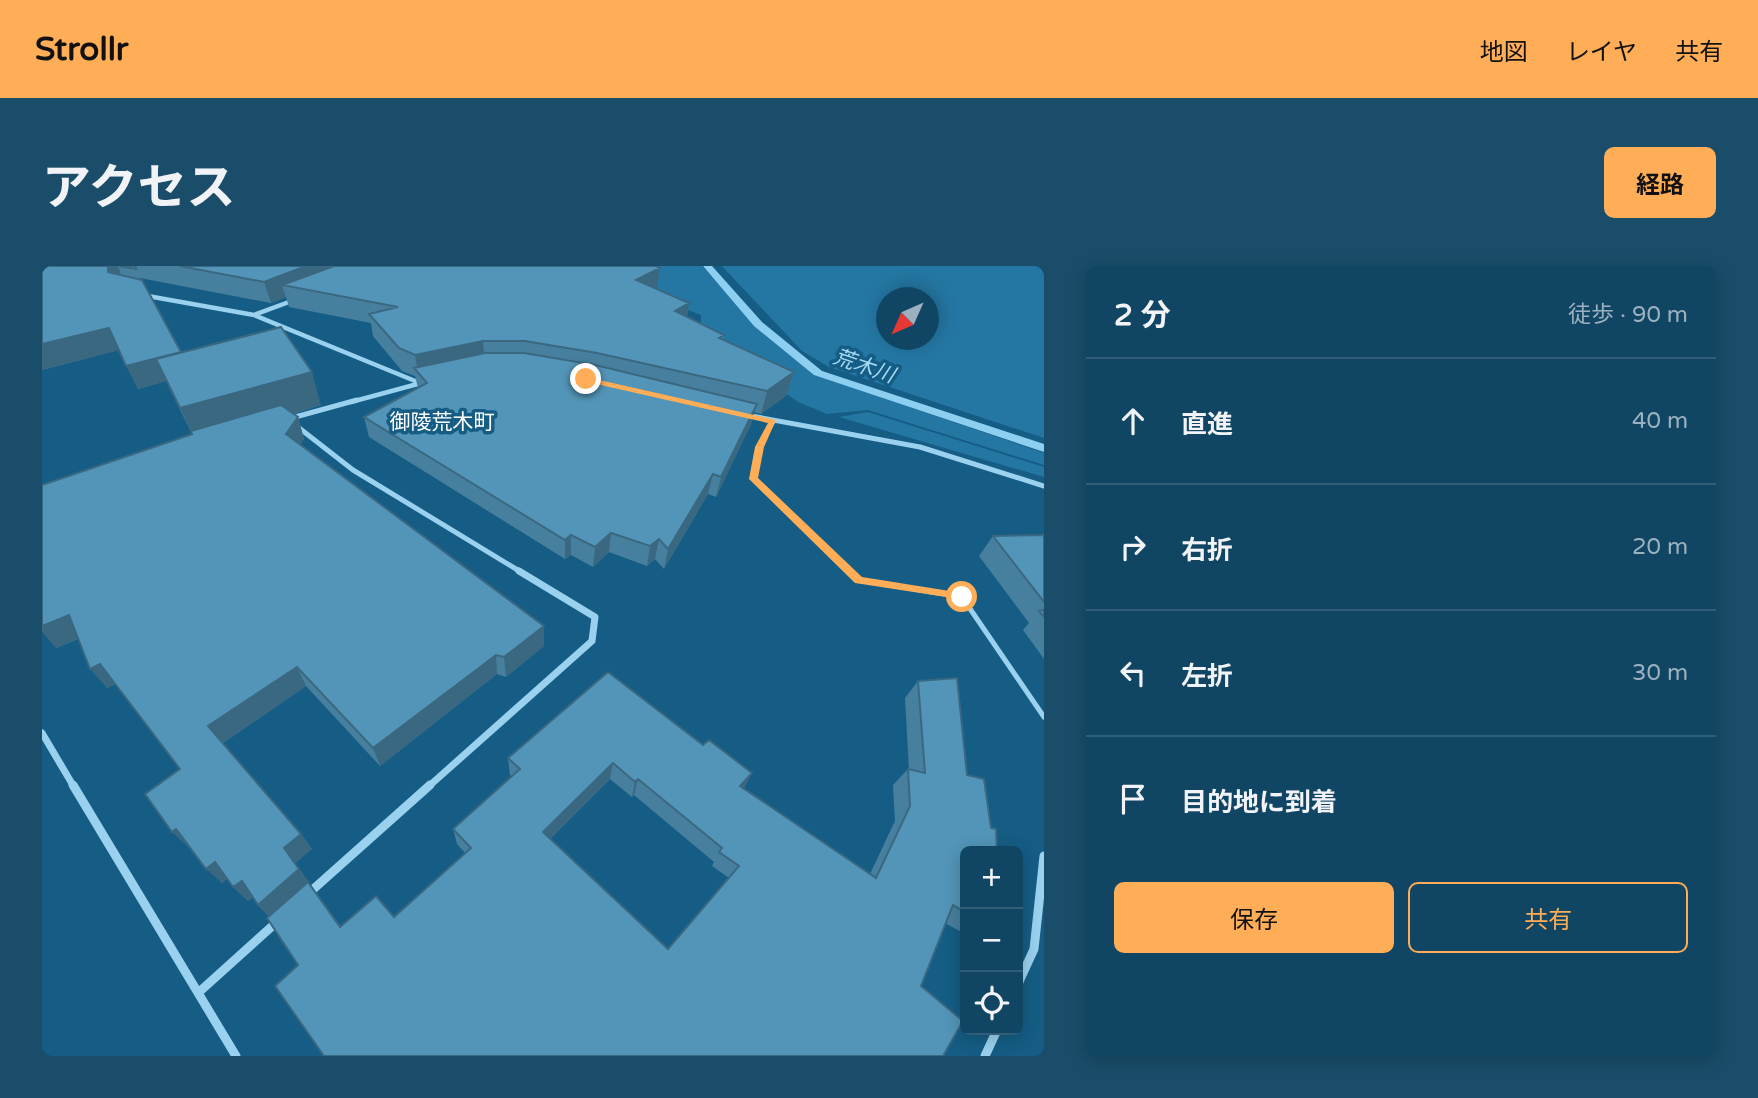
<!DOCTYPE html>
<html lang="ja">
<head>
<meta charset="utf-8">
<style>
  body { margin:0; font-family:"Varela Round","Noto Sans JP",sans-serif; background:#194d6a; color:#f1f3f6 }
  .controls { position:absolute; right:21px; bottom:21px; display:grid; overflow:hidden; border-radius:10px; box-shadow:0 4px 18px #0003 }
  .controls button { width:63px; height:63px; display:grid; place-items:center; padding:0; border:0; border-bottom:2px solid #305e78; background:#104664; color:#f1f3f6; font:35px sans-serif }
  .compass { position:absolute; left:834px; top:21px; width:63px; height:63px; border-radius:50%; background:#104664; box-shadow:0 4px 18px #0003; rotate:225deg }
  .stop { position:absolute; width:21px; height:21px; margin:-16px; border:5px solid #ffad57; border-radius:50%; background:#fff }
  .stop.end { background:#ffad57; border-color:#fff; box-shadow:0 2px 7px #0008 }
  .list { margin:0; padding:0; list-style:none }
  h2 { display:flex; justify-content:space-between; align-items:center; height:91px; margin:0; padding:0 28px; font-size:30px }
  h2 small { font-size:23px; font-weight:400; color:#9cb1bf }
  .list li { display:grid; grid-template-columns:46px 1fr auto; gap:21px; align-items:center; box-sizing:border-box; height:126px; padding:0 28px; border-top:2px solid #305e78 }
  .list b { display:block; font-size:26px; white-space:nowrap }
  .list em { font-size:23px; font-style:normal; color:#9cb1bf }
  .actions { display:flex; gap:14px; padding:21px 28px }
  .actions a { flex:1; padding:16px 0; border:2px solid #ffad57; border-radius:10px; text-align:center; font-size:24px; color:#ffad57 }
  .actions .main { background:#ffad57; color:#111 }
  .icon { flex:none; width:38px; height:38px; fill:none; stroke:currentColor; stroke-width:2; stroke-linecap:round; stroke-linejoin:round }
  .map { position:relative; flex:none; width:1002px; height:790px; overflow:hidden; border-radius:10px }
  header { display:flex; align-items:center; gap:42px; box-sizing:border-box; height:98px; padding:0 35px; background:#ffad57; color:#111 }
  header strong { font-size:33px }
  nav { display:flex; gap:38px; margin-inline-start:auto; font-size:24px }
  .intro { display:flex; align-items:center; justify-content:space-between; box-sizing:border-box; height:168px; padding:0 42px }
  h1 { margin:0; font-size:49px }
  .button { padding:18px 32px; border-radius:10px; background:#ffad57; color:#111; font-size:24px; font-weight:700 }
  main { display:flex; gap:42px; padding:0 42px }
  aside { flex:1; background:#104664; border-radius:10px; box-shadow:0 4px 18px #0003 }
  .map>svg:first-child { display:block }
  .green { fill:#2477a3; fill-rule:evenodd }
  .lines { fill:none; stroke-linecap:round; stroke-linejoin:round }
  .stream { fill:#8ccff1; fill-rule:evenodd }
  .lane-far1 { stroke:#9ad1ee; stroke-width:4.5 }
  .lane { stroke:#9ad1ee; stroke-width:5 }
  .street-far3 { stroke:#9ad1ee; stroke-width:4.5 }
  .street-far2 { stroke:#9ad1ee; stroke-width:5 }
  .street-far1 { stroke:#9ad1ee; stroke-width:7 }
  .street { stroke:#9ad1ee; stroke-width:9 }
  .wall { fill:#47809e; fill-rule:evenodd }
  .shaded-wall { fill:#3a6881 }
  .building { fill:#5395b8; stroke:#3a6881; stroke-width:2; fill-rule:evenodd }
  .route { fill:#ffad57 }
  .labels { text-anchor:middle; stroke-width:7; stroke-linejoin:round; paint-order:stroke }
  .far-water-label { font-size:21px; font-style:italic; fill:#a5daf5; stroke:#155d85 }
  .far-neighbourhood-label { font-size:21px; fill:#fff; stroke:#155d85 }
</style>
</head>
<body>
<header>
<strong>Strollr</strong>
<nav><a>地図</a><a>レイヤ</a><a>共有</a></nav>
</header>
<div class="intro"><h1>アクセス</h1><a class="button">経路</a></div>
<main>
<div class="map">
<svg width="1002" height="790" viewBox="0 0 1002 790">
  <rect width="100%" height="100%" fill="#155d85"/>
  <!-- green -->
  <path class="green" d="M563,0H660L719,64L777,110L1002,187V199L826,144L785,148L756,136L659,68V49L615,33Z
    M680,0H1002V172L787,101L760,85ZM844,32H886V74H844Z
    M826,146L1002,201V211L797,151Z"/>
  <g class="lines">
    <!-- stream -->
    <path class="stream" d="M661,0H670L720,56L780,105L1002,178V186L772,109L712,60Z"/>
    <!-- lane-far1 -->
    <path class="lane-far1" d="M731,156L717,181L712,213L809,306"/>
    <!-- lane -->
    <path class="lane" d="M807,305L817,314L920,331L1002,451"/>
    <!-- street-far3 -->
    <path class="street-far3" d="M100,29L212,49L378,117
      M212,49L255,33
      M309,136L383,116"/>
    <!-- street-far2 -->
    <path class="street-far2" d="M704,149L878,181L1002,220
      M246,153L315,134
      M252,158L311,204L479,306"/>
    <!-- street-far1 -->
    <path class="street-far1" d="M0,467L32,521
      M386,521L550,375L553,351L477,305"/>
    <!-- street -->
    <path class="street" d="M31,519L194,790
      M267,627L388,519
      M976,718L992,683L1002,590
      M156,727L237,654
      M943,790L955,764"/>
  </g>
  <!-- wall -->
  <path class="wall" d="M0,0H614L618,2L615,23L647,37L645,51L682,69L681,74L752,106L745,129L719,148L712,146L709,158L674,231L666,228L622,303L613,293L605,300L567,286L551,301L529,289L523,293L327,171L322,151L376,122L373,110L360,105L331,70L329,57L247,41L244,31L229,37L98,12L140,87L279,139L251,148L256,151L262,173L258,178L502,360V380L464,411L455,408L338,500L264,420L181,477L259,568L270,583L253,597L299,661L352,651L423,587L415,578L411,563L470,511L468,509L466,492L566,406L702,523L828,608L853,555L851,519L866,503L867,504L863,432L876,415L923,585V668L903,657L879,720L256,699L227,650L216,639L211,631L206,635L191,621L185,613L180,617L147,581H146L138,503L73,418L65,422L36,373L14,382L150,168L124,115L96,123L77,84L0,104ZM568,513L590,531L592,529L672,596L670,600L687,612L626,683L508,573Z
    M1002,269V393L981,364L987,357L937,290L951,270Z"/>
  <!-- shaded-wall -->
  <path class="shaded-wall" d="M66,0H76L78,5L76,27L66,6Z
    M264,0H374L240,19L244,31L229,37L222,16Z
    M618,2L615,23L594,14Z
    M647,37L644,59L633,45Z
    M67,62L78,84L0,104V78Z
    M441,75L443,97L376,107L373,89Z
    M139,86L149,108L96,123L84,100Z
    M270,106L279,139L154,176L138,142Z
    M752,106L745,129L719,148L725,125Z
    M715,138L709,158L674,231L679,211Z
    M256,151L262,173L251,189L244,168Z
    M671,208L666,228L622,303L626,283Z
    M569,267L567,286L551,301L553,281Z
    M529,269V289L523,293V274Z
    M617,273L613,293L605,300L608,280Z
    M27,349L44,369L14,382L0,366V360Z
    M502,360V380L464,411L462,391Z
    M454,389L455,408L338,500L331,482Z
    M58,398L75,418L65,422L48,403Z
    M255,401L264,420L179,478L166,460Z
    M571,497L568,513L501,580V566Z
    M710,507L702,523L698,520Z
    M596,513L592,529L590,531L593,516Z
    M134,563L150,579L146,581L130,566Z
    M259,568L270,583L253,597L307,673L229,652L216,639L242,582Z
    M173,596L188,610L180,617L164,603Z
    M200,615L214,628L206,635L191,621Z"/>
  <!-- building -->
  <path class="building" d="M0,0H66V6L100,14L139,86L84,100L67,62L0,78Z
    M77,0H93L94,3Z
    M138,0H264L222,16Z
    M292,0H614L618,2L594,14L647,37L633,45L682,69L677,72L752,106L725,125L555,87L483,75H441L373,89L357,82L327,48L356,41L240,19Z
    M239,61L270,106L138,142L114,93Z
    M443,87H482L553,99L715,138L679,211L671,208L626,283L617,273L608,280L569,267L553,281L529,269L523,274L322,151L385,117L372,102Z
    M239,139L256,151L244,168L502,360L462,391L454,389L331,482L255,401L166,460L259,568L242,582L257,603L216,639L200,615L191,621L173,596L164,603L134,563L130,566L103,528L138,503L58,398L48,403L27,349L0,360V219L150,168L149,165Z
    M1002,269V336L951,270Z
    M1002,344V351L997,345Z
    M566,406L661,479L667,474L710,507L698,520L834,612L868,540L866,503L883,507L876,415L915,412L925,509L942,513L949,562L954,563L955,585H923V646L911,639L879,720L921,755L901,790H282L233,720L256,699L225,652L266,616L298,661L334,630L352,651L429,582L411,563L478,503L466,492ZM571,497L593,516L596,513L680,582L677,586L697,600L626,683L501,566Z"/>
  <!-- route -->
  <path class="route" d="M544,111L734,154L722,181L716,212L820,311L920,327L924,328V334L813,317L707,213L713,181L726,157L541,115Z"/>
  <g class="labels">
    <!-- far-water labels -->
    <g class="far-water-label">
      <text transform="translate(822 100) rotate(19)" y="7">荒木川</text>
    </g>
    <!-- far-neighbourhood labels -->
    <g class="far-neighbourhood-label">
      <text x="400" y="163">御陵荒木町</text>
    </g>
  </g>
</svg>
<div class="controls">
<button>+</button>
<button>−</button>
<button><svg class="icon" aria-label="locate" viewBox="0 0 24 24"><circle cx="12" cy="12" r="6"/><path d="M12 2v4M12 18v4M2 12h4M18 12h4"/></svg></button>
</div>
<svg class="compass" viewBox="-18 -18 36 36"><path d="M0-13l5 13h-10z" fill="#e53935"/><path d="M0 13l5-13h-10z" fill="#9cb1bf"/></svg>
<div class="stop" style="left:920px;top:331px"></div>
<div class="stop end" style="left:544px;top:113px"></div>
</div>
<aside>
<h2>2 分<small>徒歩 · 90 m</small></h2>
<ul class="list">
<li><svg class="icon" aria-label="ahead" viewBox="0 0 24 24"><path d="M12 20V5M6 11l6-6 6 6"/></svg><div><b>直進</b></div><em>40 m</em></li>
<li><svg class="icon" aria-label="right" viewBox="0 0 24 24"><path d="M7 20v-9h11M14 6l5 5-5 5"/></svg><div><b>右折</b></div><em>20 m</em></li>
<li><svg class="icon" aria-label="left" viewBox="0 0 24 24"><path d="M17 20v-9H6M10 6l-5 5 5 5"/></svg><div><b>左折</b></div><em>30 m</em></li>
<li><svg class="icon" aria-label="arrive" viewBox="0 0 24 24"><path d="M6 21V4h12l-3 4 3 4H6"/></svg><div><b>目的地に到着</b></div></li>
</ul>
<div class="actions"><a class="main">保存</a><a>共有</a></div>
</aside>
</main>
</body>
</html>
